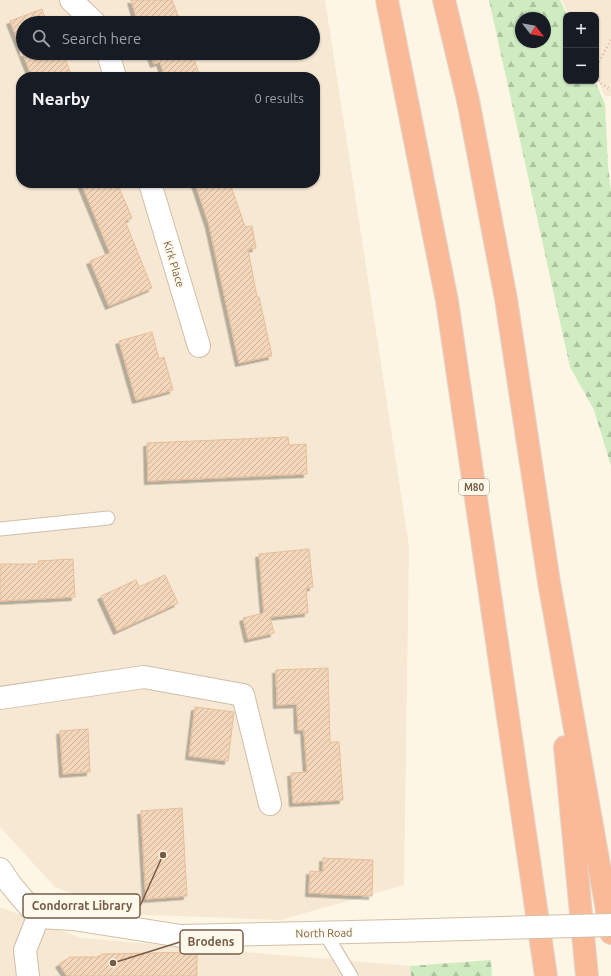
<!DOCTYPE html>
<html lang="en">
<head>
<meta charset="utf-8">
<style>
  body { margin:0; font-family:Ubuntu,sans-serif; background:#20242c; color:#f1f3f6 }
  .controls { position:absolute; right:12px; top:12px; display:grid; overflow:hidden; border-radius:8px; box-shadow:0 1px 3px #0004 }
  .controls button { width:36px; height:36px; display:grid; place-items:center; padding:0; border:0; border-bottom:1px solid #363941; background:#171b24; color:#f1f3f6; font:20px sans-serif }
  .compass { position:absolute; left:515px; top:12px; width:36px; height:36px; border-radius:50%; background:#171b24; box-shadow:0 1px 3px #0004; rotate:121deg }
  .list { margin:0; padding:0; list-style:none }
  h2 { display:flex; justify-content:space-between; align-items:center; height:52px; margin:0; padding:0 16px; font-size:17px }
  h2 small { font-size:13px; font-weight:400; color:#9ea1a6 }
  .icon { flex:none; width:22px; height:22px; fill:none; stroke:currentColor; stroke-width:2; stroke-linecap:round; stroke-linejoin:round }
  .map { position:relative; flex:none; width:611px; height:976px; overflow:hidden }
  .search { position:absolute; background:#171b24; box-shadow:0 1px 3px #0004; left:16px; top:16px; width:304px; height:44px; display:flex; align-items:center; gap:10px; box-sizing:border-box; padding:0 14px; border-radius:22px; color:#9ea1a6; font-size:15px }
  .panel { position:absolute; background:#171b24; box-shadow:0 1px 3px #0004; left:16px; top:72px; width:304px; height:116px; border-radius:16px }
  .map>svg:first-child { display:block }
  .residential { fill:#f6e8d2; fill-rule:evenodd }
  .forest { fill:url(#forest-firs); fill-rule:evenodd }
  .building { fill:url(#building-hatch); stroke:#e8be99; filter:url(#shadow) }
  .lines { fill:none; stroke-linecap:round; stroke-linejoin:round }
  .service-casing { stroke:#d0beaa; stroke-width:15 }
  .minor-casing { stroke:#d0beaa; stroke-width:24 }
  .tertiary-casing { stroke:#d0beaa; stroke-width:24 }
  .secondary-casing { stroke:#d3bfa6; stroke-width:24 }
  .motorway-casing { stroke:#ded8d3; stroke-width:24 }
  .path { stroke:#d9ba9d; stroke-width:2.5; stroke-dasharray:1 3; stroke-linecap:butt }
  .service { stroke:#fff; stroke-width:13 }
  .minor { stroke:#fff; stroke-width:22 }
  .tertiary { stroke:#fff; stroke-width:22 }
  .secondary { stroke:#fff; stroke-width:22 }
  .motorway { stroke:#fbba97; stroke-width:22 }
  .secondary-bridge-casing { stroke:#d3bfa6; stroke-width:24; stroke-linecap:butt }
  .secondary-bridge { stroke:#fff; stroke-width:22 }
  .labels { text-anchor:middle; stroke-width:3.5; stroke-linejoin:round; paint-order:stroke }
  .shield { fill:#fff9eb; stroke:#a08c79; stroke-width:1 }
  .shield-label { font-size:10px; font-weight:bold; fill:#775d48 }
  .street-label { font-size:11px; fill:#775d48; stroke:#fff9eb }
  .leader { fill:none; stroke:#775d48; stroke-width:1.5 }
  .callout-dot { fill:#775d48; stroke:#fff9eb; stroke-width:1.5 }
  .callout { fill:#fff9eb; stroke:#775d48; stroke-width:1.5 }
  .callout-label { font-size:12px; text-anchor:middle; font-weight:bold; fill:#775d48 }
</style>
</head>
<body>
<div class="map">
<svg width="611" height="976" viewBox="0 0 611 976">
  <defs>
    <pattern id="forest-firs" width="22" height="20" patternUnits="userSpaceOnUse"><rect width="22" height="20" fill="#cfecc1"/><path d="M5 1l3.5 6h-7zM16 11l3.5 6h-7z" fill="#adc29f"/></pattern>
    <pattern id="building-hatch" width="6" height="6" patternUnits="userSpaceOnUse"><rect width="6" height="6" fill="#f4d6ba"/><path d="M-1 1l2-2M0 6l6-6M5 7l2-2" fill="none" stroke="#cab199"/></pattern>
    <filter id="shadow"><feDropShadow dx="-3.5" dy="3.5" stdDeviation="0" flood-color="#0004"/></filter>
  </defs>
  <rect width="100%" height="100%" fill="#fdf6e4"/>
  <!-- residential -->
  <path class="residential" d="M0,0H325L409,546L404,885L280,920L125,914L55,887L0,827ZM23,23H313V53H23ZM21,77H315V183H21Z
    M562,0H611V96H605L596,76V15H569Z
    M0,907L81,938L410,966L411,976H0Z"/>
  <!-- forest -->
  <path class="forest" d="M489,0H560L567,15L566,81H595L605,104L608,165L611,192V466L594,410L570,367ZM521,18H545V42H521Z
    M491,960L492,976H411L410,966Z"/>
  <!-- building -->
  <path class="building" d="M131,0H172L181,23H138Z
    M42,9L47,23H23V53H63L72,77H32L10,21Z
    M150,53H192L200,77H165L160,62L154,64Z
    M81,183H117L132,218L125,221L152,288L109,306L90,261L110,253Z
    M195,183H230L245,227L252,226L256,248L248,249L257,297H259L272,356L239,363L209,225Z
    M152,332L159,359L164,357L173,390L136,400L119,341Z
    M288,437L289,445L306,444L307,474L148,481L147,443Z
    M309,549L313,587L306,588L308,613L270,617L274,633L248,639L243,618L264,613L259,554Z
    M73,559L75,597L0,601V564H39L38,561Z
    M165,575L178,603L117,631L101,596L136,580L139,587Z
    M328,668L330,742H339L343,800L293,803L291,773L307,772L304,730H298L297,704L277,705L276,670Z
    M195,707L234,712L228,761L189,756Z
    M88,729L90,772L63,774L60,731Z
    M182,808L187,896L146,899L141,811Z
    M323,858L373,860L372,896L309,893L310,871L323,872Z
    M197,952V976H67L59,964L70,957H98L102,954Z"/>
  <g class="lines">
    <defs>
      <path id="service" d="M0,529L108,518
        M325,933L351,976"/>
      <path id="minor" d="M71,0L95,23
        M108,53L115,77
        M150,183L199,346
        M0,698L144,677L243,695L270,804"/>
      <path id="tertiary" d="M28,976L25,950L38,917"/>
      <path id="secondary" d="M0,869L11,885L38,917L73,919L181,936L395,931"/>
      <path id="motorway" d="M387,0L447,301L546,976
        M444,0L468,100L506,299L549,582L611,933
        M565,747L587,976"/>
    </defs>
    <!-- service casing -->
    <use href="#service" class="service-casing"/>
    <!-- minor casing -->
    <use href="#minor" class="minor-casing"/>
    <!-- tertiary casing -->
    <use href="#tertiary" class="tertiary-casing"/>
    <!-- secondary casing -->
    <use href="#secondary" class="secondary-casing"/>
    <!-- motorway casing -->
    <use href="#motorway" class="motorway-casing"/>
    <!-- path -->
    <path class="path" d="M611,40L597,65L599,82L611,90"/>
    <!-- service -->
    <use href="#service" class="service"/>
    <!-- minor -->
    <use href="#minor" class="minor"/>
    <!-- tertiary -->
    <use href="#tertiary" class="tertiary"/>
    <!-- secondary -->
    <use href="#secondary" class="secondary"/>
    <!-- motorway -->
    <use href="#motorway" class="motorway"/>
    <defs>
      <path id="secondary-bridge" d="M395,931L611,925"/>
    </defs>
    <!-- secondary-bridge casing -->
    <use href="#secondary-bridge" class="secondary-bridge-casing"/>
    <!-- secondary-bridge -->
    <use href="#secondary-bridge" class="secondary-bridge"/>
  </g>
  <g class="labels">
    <!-- shield labels -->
    <rect class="shield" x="459" y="479" width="30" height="16" rx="3"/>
    <g class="shield-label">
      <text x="474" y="491">M80</text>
    </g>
    <!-- street labels -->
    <g class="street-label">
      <text transform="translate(174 264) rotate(73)" y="4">Kirk Place</text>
      <text transform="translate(324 933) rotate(-1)" y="4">North Road</text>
    </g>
  </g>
  <!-- callouts -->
  <path class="leader" d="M163 855L140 906M113 963L180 942"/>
  <g class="callout-dot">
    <circle cx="163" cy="855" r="4"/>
    <circle cx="113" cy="963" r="4"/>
  </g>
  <g class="callout">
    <rect x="23" y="894" width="117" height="24" rx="4"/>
    <rect x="180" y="930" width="63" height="24" rx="4"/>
  </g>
  <g class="callout-label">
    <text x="82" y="910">Condorrat Library</text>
    <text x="211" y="946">Brodens</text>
  </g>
</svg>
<div class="controls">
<button>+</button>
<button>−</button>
</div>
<svg class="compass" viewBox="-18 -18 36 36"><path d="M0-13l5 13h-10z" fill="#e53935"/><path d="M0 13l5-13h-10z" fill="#9ea1a6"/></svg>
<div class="search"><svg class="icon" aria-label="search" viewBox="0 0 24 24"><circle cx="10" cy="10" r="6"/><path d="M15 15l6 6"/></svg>Search here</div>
<section class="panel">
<h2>Nearby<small>0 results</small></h2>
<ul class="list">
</ul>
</section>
</div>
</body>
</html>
